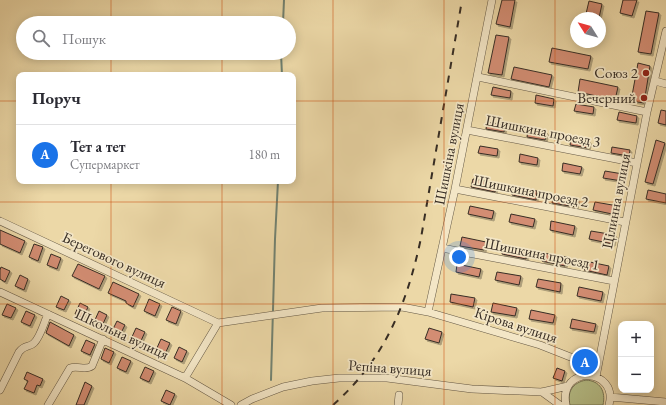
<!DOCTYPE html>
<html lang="uk">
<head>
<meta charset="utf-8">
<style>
  body { margin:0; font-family:"EB Garamond",serif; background:#f2f2f3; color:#2b2b33 }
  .controls { position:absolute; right:12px; bottom:12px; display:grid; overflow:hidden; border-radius:8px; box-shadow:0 2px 10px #0003 }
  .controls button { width:36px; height:36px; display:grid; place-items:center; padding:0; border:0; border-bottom:1px solid #e1e1e2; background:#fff; color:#2b2b33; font:20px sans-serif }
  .compass { position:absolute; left:570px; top:12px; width:36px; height:36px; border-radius:50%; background:#fff; box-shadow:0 2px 10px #0003; rotate:307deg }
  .you { position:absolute; left:459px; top:257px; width:14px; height:14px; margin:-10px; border:3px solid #fff; border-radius:50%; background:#1a73e8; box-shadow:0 0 0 6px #1a73e833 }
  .badge { display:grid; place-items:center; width:26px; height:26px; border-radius:50%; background:#1a73e8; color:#fff; font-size:13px; font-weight:700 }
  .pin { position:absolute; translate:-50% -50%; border:2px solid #fff; box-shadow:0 1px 4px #0006 }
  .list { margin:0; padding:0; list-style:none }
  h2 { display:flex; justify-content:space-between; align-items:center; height:52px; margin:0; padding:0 16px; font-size:17px }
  h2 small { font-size:13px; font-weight:400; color:#7c7c81 }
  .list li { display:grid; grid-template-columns:26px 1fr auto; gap:12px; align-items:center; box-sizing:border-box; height:60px; padding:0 16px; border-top:1px solid #e1e1e2 }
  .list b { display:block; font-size:15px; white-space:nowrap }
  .list p { margin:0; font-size:13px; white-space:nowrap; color:#7c7c81 }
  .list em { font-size:13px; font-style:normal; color:#7c7c81 }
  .icon { flex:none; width:22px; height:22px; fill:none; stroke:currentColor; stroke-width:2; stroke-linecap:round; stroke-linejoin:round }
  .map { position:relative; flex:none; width:666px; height:405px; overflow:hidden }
  .search { position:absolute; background:#fff; box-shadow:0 2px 10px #0003; left:16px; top:16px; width:280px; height:44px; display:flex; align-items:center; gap:10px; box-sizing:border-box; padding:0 14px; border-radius:22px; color:#7c7c81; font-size:15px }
  .panel { position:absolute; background:#fff; box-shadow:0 2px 10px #0003; left:16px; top:72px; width:280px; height:112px; border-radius:8px }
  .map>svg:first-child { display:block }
  .green { fill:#b6bf88; stroke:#767656 }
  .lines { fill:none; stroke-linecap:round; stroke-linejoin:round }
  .stream { stroke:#728271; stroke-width:2 }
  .building { fill:#d38d73; stroke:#372d24; filter:url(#shadow) }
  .minor-casing { stroke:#645845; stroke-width:8 }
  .minor { stroke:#f3e6c6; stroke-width:7 }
  .rail { stroke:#372d24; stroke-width:2; stroke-dasharray:7 7; stroke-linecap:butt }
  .grid { fill:none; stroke:#cd5210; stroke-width:1; stroke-opacity:0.55 }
  .poi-dot { fill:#8f2418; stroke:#f3e6c6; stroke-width:1.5 }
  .labels { text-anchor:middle; stroke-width:3.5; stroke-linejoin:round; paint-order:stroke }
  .poi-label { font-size:15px; fill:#372d24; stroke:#f3e6c6; text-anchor:end }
  .street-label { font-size:15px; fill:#372d24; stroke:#f3e6c6 }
</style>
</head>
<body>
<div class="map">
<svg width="666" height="405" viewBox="0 0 666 405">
  <defs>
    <filter id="shadow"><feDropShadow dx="2" dy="2" stdDeviation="0" flood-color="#0004"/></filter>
  </defs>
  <rect width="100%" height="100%" fill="#ecd8a7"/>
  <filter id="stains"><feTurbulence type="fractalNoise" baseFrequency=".005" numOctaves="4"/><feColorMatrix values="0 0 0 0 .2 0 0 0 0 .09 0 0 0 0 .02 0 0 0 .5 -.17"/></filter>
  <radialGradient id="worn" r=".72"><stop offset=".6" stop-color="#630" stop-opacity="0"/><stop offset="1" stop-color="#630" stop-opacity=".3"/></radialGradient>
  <!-- green -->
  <path class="green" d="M586,380C600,381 606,391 603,405H570C567,392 572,383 586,380Z"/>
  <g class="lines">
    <!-- stream -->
    <path class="stream" d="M283,23L284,0
      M281,53L282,75
      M271,380L275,239L278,181"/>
  </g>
  <!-- building -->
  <path class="building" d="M502,0H515L510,27L496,24Z
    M623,0H637L632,16L620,13Z
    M589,1L602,4L599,18H585Z
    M646,11L659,13L651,54L638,52Z
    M496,35L509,37L502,75L488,73Z
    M552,48L591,56L588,69L549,62Z
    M638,63L650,66L644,103L631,101Z
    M514,67L552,75L549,87L511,79Z
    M580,79L618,87L615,100L578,92Z
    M493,87L511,91L510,98L491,95Z
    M536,95L554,99L553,106L535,103Z
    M576,104L594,107L593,114L574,111Z
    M661,110L666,111V125L658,123Z
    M619,112L637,116L636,123L617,120Z
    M487,122L505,125L504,132L486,129Z
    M528,130L547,133L545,140L527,137Z
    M571,139L590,142L588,148L570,145Z
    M656,140L665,143L653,184L645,182Z
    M480,146L498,149L497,156L478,153Z
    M612,147L630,150L629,156L611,153Z
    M520,154L538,158L537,165L519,162Z
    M563,163L582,167L580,174L562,171Z
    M605,171L623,174L622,181L603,178Z
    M473,179L497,183L495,192L471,187Z
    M514,186L537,191L536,200L512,195Z
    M648,190L666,194V203L646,199Z
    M554,195L578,199L576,207L552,203Z
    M595,202L618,206L617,215L593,210Z
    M470,206L494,211L492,219L468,214Z
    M511,214L535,219L533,227L509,222Z
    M551,221L575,226L573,235L550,230Z
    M0,230L25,241L20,253L0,244Z
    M591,231L615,235L613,244L589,239Z
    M462,237L486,242L484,250L460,246Z
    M34,244L43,247L38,261L29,257Z
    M504,245L527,250L526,259L502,254Z
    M543,253L567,257L565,266L542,261Z
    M51,254L61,258L57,269L47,265Z
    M585,261L609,266L607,275L584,270Z
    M78,264L105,276L99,289L72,276Z
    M457,264L481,269L479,277L456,272Z
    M1,267L10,271L5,282L0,279V270Z
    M497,272L521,276L519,285L495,280Z
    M20,275L28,279L24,290L15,286Z
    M538,279L561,283L560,292L536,287Z
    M113,282L139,294L133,307L126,303V301L108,293Z
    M579,287L603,292L601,301L577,296Z
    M451,294L475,298L473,307L450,302Z
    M61,296L69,300L64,310L56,307Z
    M149,299L160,304L155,316L144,311Z
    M80,303L88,307L83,318L75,314Z
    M493,303L517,308L515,316L491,312Z
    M7,304L16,308L11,318L2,315Z
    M172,307L181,311L176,324L166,320Z
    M531,310L555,315L553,323L529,319Z
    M26,311L35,315L30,326L21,322Z
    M99,311L107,315L102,326L94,322Z
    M572,319L596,324L594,332L570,328Z
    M117,321L125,325L120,335L112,331Z
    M50,322L74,335L69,346L46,333Z
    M136,328L145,332L140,343L131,339Z
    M429,328L442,332L439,343L425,339Z
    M161,339L170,343L165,354L156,350Z
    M86,340L95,344L90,355L81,351Z
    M179,347L187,351L182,362L174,358Z
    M105,348L114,352L109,363L101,359Z
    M122,357L131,361L126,372L117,368Z
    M145,367L154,371L149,382L140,378Z
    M557,368L565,371L562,381L553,378Z
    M27,372L43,379L40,386L37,385L34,393L24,389L28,381L24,379Z
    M85,382L92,386L84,405H76Z
    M166,390L175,394L170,405L161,401Z"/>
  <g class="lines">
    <defs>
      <path id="minor" d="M478,77L647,112
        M655,81L666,84
        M467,130L637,163
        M455,189L625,222
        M0,221L218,323
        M442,248L614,281
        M0,292L185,378L231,405
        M428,312L455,189L492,0
        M596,377L647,112L666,31
        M185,378L218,323L322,308L402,307L428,312L540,345L573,358L582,364L586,369V375
        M0,390L19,352C25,344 29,348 34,343C41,336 44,322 48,314
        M542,392L560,405
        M610,397L666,402
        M48,405L70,368C78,365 85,371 92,366L103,339
        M241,405L252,399L283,387L312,381L339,378H387L472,389L542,392L568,386
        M398,405L399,395
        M566,405C558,364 619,368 609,405"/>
    </defs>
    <!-- minor casing -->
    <use href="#minor" class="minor-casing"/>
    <!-- minor -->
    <use href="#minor" class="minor"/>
    <!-- rail -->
    <path class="rail" d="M333,405C385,359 407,304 421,238L462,0"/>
  </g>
  <!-- grid -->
  <path class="grid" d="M111,0V23M222,0V23M333,0V405M444,0V405M555,0V405M111,53V75M222,53V75M0,101H19M293,101H666M111,181V405M222,181V405M0,202H666M0,304H666"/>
  <!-- markers -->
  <g class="poi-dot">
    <circle cx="646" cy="73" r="4"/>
    <circle cx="644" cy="98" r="4"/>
  </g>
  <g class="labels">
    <!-- poi labels -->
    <g class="poi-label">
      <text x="638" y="78">Союз 2</text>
      <text x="636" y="103">Вечерний</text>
    </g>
    <!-- street labels -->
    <g class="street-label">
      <text transform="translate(543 131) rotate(11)" y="5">Шишкина проезд 3</text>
      <text transform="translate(449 154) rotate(-79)" y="5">Шишкіна вулиця</text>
      <text transform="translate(531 191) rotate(11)" y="5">Шишкина проезд 2</text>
      <text transform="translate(616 201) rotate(-79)" y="5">Цілинна вулиця</text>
      <text transform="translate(542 254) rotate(11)" y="5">Шишкина проезд 1</text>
      <text transform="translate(114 260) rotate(25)" y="5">Берегового вулиця</text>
      <text transform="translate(516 325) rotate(18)" y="5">Кірова вулиця</text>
      <text transform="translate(122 334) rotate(25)" y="5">Школьна вулиця</text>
      <text transform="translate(390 368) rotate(4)" y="5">Рєпіна вулиця</text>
    </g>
  </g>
  <rect width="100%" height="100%" filter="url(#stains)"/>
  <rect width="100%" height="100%" fill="url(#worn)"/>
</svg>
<div class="controls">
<button>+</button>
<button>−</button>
</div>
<svg class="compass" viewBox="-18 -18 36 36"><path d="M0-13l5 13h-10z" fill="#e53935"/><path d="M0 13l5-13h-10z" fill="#7c7c81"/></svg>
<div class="you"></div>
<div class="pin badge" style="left:585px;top:362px">A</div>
<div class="search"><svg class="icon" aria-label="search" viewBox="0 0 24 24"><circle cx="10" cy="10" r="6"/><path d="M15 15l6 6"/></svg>Пошук</div>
<section class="panel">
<h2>Поруч<small></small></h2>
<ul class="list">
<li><span class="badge">A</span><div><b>Тет а тет</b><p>Супермаркет</p></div><em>180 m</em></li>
</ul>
</section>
</div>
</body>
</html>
